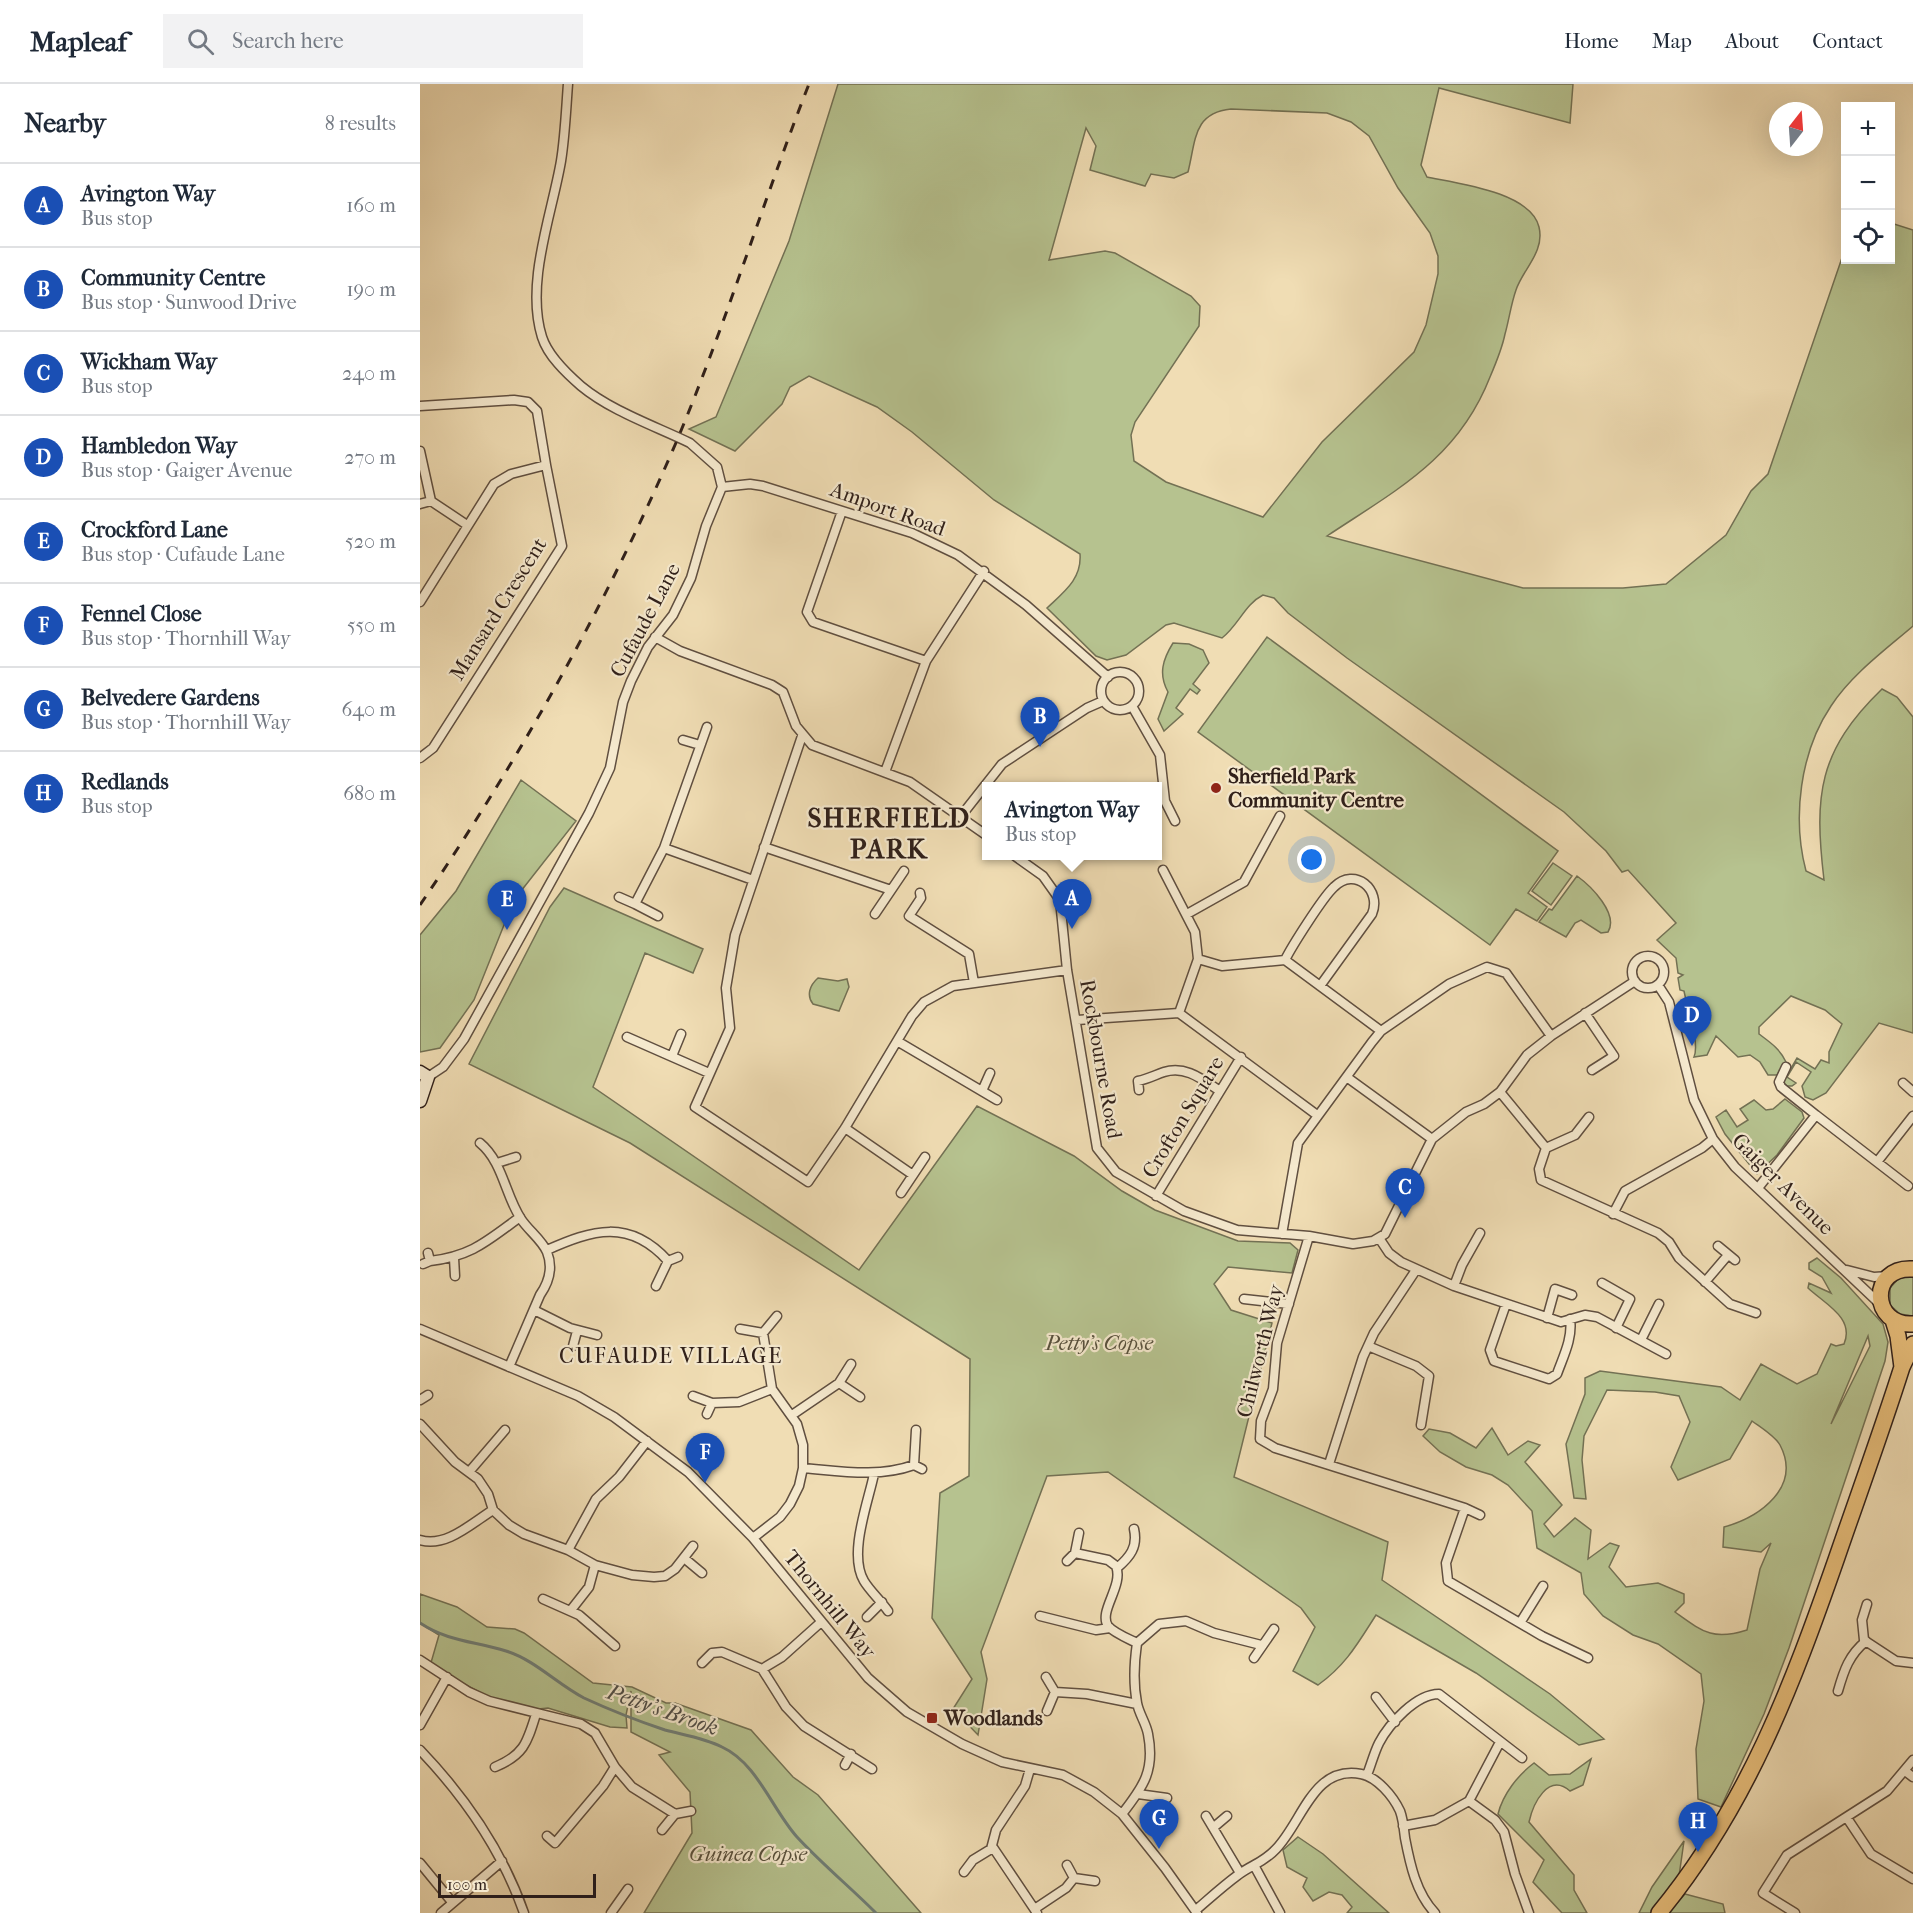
<!DOCTYPE html>
<html lang="en">
<head>
<meta charset="utf-8">
<style>
  body { margin:0; font-family:"IM FELL French Canon",serif; background:#f2f2f3; color:#1f2937 }
  .controls { position:absolute; right:18px; top:18px; display:grid; overflow:hidden; border-radius:0px; box-shadow:0 6px 24px #0002 }
  .controls button { width:54px; height:54px; display:grid; place-items:center; padding:0; border:0; border-bottom:2px solid #e0e1e3; background:#fff; color:#1f2937; font:30px sans-serif }
  .compass { position:absolute; left:1349px; top:18px; width:54px; height:54px; border-radius:50%; background:#fff; box-shadow:0 6px 24px #0002; rotate:17deg }
  .scale { position:absolute; left:18px; bottom:15px; width:158px; box-sizing:border-box; padding-left:6px; border:3px solid #30201a; border-top:0; font-size:16px; line-height:21px; white-space:nowrap; color:#30201a; -webkit-text-stroke:4px #f5e9ce; paint-order:stroke }
  .you { position:absolute; left:892px; top:776px; width:21px; height:21px; margin:-15px; border:4px solid #fff; border-radius:50%; background:#1a73e8; box-shadow:0 0 0 9px #1a73e833 }
  .badge { display:grid; place-items:center; width:39px; height:39px; border-radius:50%; background:#0f766e; color:#fff; font-size:20px; font-weight:700 }
  .pin { position:absolute; translate:-50% -50px; filter:drop-shadow(0 2px 3px #0008) }
  .pin::after { content:''; position:absolute; top:32px; width:21px; height:18px; background:inherit; clip-path:polygon(0 0,100% 0,50% 100%) }
  .popup { position:absolute; left:562px; top:698px; width:180px; height:78px; box-sizing:border-box; display:grid; place-content:center; border-radius:0px; background:#fff; filter:drop-shadow(0 2px 4px #0005); font-size:20px; white-space:nowrap; color:#747a83 }
  .popup b { font-size:22px; color:#1f2937 }
  .popup::after { content:''; position:absolute; left:50%; top:100%; margin-left:-12px; border:12px solid transparent; border-top-color:#fff }
  .list { margin:0; padding:0; list-style:none }
  h2 { display:flex; justify-content:space-between; align-items:center; height:78px; margin:0; padding:0 24px; font-size:26px }
  h2 small { font-size:20px; font-weight:400; color:#747a83 }
  .list li { display:grid; grid-template-columns:39px 1fr auto; gap:18px; align-items:center; box-sizing:border-box; height:84px; padding:0 24px; border-top:2px solid #e0e1e3 }
  .list b { display:block; font-size:22px; white-space:nowrap }
  .list p { margin:0; font-size:20px; white-space:nowrap; color:#747a83 }
  .list em { font-size:20px; font-style:normal; color:#747a83 }
  .icon { flex:none; width:33px; height:33px; fill:none; stroke:currentColor; stroke-width:2; stroke-linecap:round; stroke-linejoin:round }
  .map { position:relative; flex:none; width:1493px; height:1829px; overflow:hidden }
  header { display:flex; align-items:center; gap:36px; box-sizing:border-box; height:84px; padding:0 30px; background:#fff; border-bottom:2px solid #e0e1e3 }
  header strong { font-size:28px }
  nav { display:flex; gap:33px; margin-inline-start:auto; font-size:21px }
  .search { width:420px; height:54px; background:#f2f2f3; display:flex; align-items:center; gap:15px; box-sizing:border-box; padding:0 21px; border-radius:0px; color:#747a83; font-size:22px }
  main { display:flex }
  aside { flex:1; background:#fff }
  .map>svg:first-child { display:block }
  .green { fill:#b6c28f; stroke:#737154; stroke-width:1.5; fill-rule:evenodd }
  .lines { fill:none; stroke-linecap:round; stroke-linejoin:round }
  .stream { stroke:#707d75; stroke-width:3 }
  .street-casing { stroke:#604f40; stroke-width:11 }
  .secondary-casing { stroke:#30201a; stroke-width:15 }
  .highway-casing { stroke:#30201a; stroke-width:18 }
  .street { stroke:#f5e9ce; stroke-width:8 }
  .secondary { stroke:#f5e9ce; stroke-width:12 }
  .highway { stroke:#e8be7a; stroke-width:15 }
  .rail { stroke:#30201a; stroke-width:3; stroke-dasharray:10 10; stroke-linecap:butt }
  .poi-dot { fill:#8f2418; stroke:#f5e9ce; stroke-width:2 }
  .labels { text-anchor:middle; stroke-width:4.5; stroke-linejoin:round; paint-order:stroke }
  .street-label { font-size:21px; fill:#30201a; stroke:#f5e9ce }
  .poi-label { font-size:21px; font-weight:bold; fill:#30201a; stroke:#f5e9ce; text-anchor:start }
  .park-label { font-size:21px; font-style:italic; fill:#58513d; stroke:#f5e9ce }
  .neighbourhood-label { font-size:22px; letter-spacing:1.5px; fill:#30201a; stroke:#f5e9ce }
  .water-label { font-size:22px; font-style:italic; fill:#504e48; stroke:#f5e9ce }
  .district-label { font-size:27px; font-weight:bold; letter-spacing:1.5px; fill:#30201a; stroke:#f5e9ce }
</style>
</head>
<body>
<header>
<strong>Mapleaf</strong>
<div class="search"><svg class="icon" aria-label="search" viewBox="0 0 24 24"><circle cx="10" cy="10" r="6"/><path d="M15 15l6 6"/></svg>Search here</div>
<nav><a>Home</a><a>Map</a><a>About</a><a>Contact</a></nav>
</header>
<main>
<aside>
<h2>Nearby<small>8 results</small></h2>
<ul class="list">
<li><span class="badge" style="background:#1a4fb4">A</span><div><b>Avington Way</b><p>Bus stop</p></div><em>160 m</em></li>
<li><span class="badge" style="background:#1a4fb4">B</span><div><b>Community Centre</b><p>Bus stop · Sunwood Drive</p></div><em>190 m</em></li>
<li><span class="badge" style="background:#1a4fb4">C</span><div><b>Wickham Way</b><p>Bus stop</p></div><em>240 m</em></li>
<li><span class="badge" style="background:#1a4fb4">D</span><div><b>Hambledon Way</b><p>Bus stop · Gaiger Avenue</p></div><em>270 m</em></li>
<li><span class="badge" style="background:#1a4fb4">E</span><div><b>Crockford Lane</b><p>Bus stop · Cufaude Lane</p></div><em>520 m</em></li>
<li><span class="badge" style="background:#1a4fb4">F</span><div><b>Fennel Close</b><p>Bus stop · Thornhill Way</p></div><em>550 m</em></li>
<li><span class="badge" style="background:#1a4fb4">G</span><div><b>Belvedere Gardens</b><p>Bus stop · Thornhill Way</p></div><em>640 m</em></li>
<li><span class="badge" style="background:#1a4fb4">H</span><div><b>Redlands</b><p>Bus stop</p></div><em>680 m</em></li>
</ul>
</aside>
<div class="map">
<svg width="1493" height="1829" viewBox="0 0 1493 1829">
  <rect width="100%" height="100%" fill="#f0ddb4"/>
  <filter id="stains"><feTurbulence type="fractalNoise" baseFrequency=".00333" numOctaves="4"/><feColorMatrix values="0 0 0 0 .2 0 0 0 0 .09 0 0 0 0 .02 0 0 0 .5 -.17"/></filter>
  <radialGradient id="worn" r=".72"><stop offset=".6" stop-color="#630" stop-opacity="0"/><stop offset="1" stop-color="#630" stop-opacity=".3"/></radialGradient>
  <!-- green -->
  <path class="green" d="M418,0H1153L1150,39L1019,4L1001,81L1007,93C1036,99 1111,108 1119,143C1125,168 1103,185 1096,206C1091,220 1089,236 1085,250C1082,265 1076,279 1070,293C1038,375 976,406 907,452L1103,504H1203L1246,500L1306,451L1331,407L1348,390L1425,165L1426,176H1470L1471,139L1493,146V542C1465,566 1431,591 1411,622C1380,668 1372,734 1386,787L1404,796C1394,711 1398,667 1462,605L1477,613L1493,633V949L1459,939L1406,1009L1393,1016L1385,1013L1382,1002L1391,988L1376,978L1367,993L1376,999L1372,1002H1367L1363,998L1377,974L1395,985L1401,976L1409,979V968L1422,940L1405,926L1371,912L1339,943V950C1351,959 1360,965 1366,978L1357,991H1348L1340,978L1330,971L1318,973L1296,952L1287,971L1274,973C1280,959 1267,923 1264,907L1260,906L1258,894L1263,891L1258,889L1256,874L1237,856L1256,839L1208,786L1202,788L1186,767L1144,728L927,574L868,529L854,514L843,511C825,520 818,542 802,554L754,539L746,541L706,571L687,576L676,572L627,524C644,508 662,495 660,470L574,416L492,348L457,323L389,292L370,303L362,320L315,367L269,345L296,333L369,157ZM811,25L907,29L931,38L949,52L978,104L1010,149L1018,172V190L1006,241L994,268L902,358L843,433L746,398L714,377L711,351L715,338L779,242L780,222L771,212L695,169L685,167L629,176L666,44L676,62L670,86L725,102L731,90L754,94L768,88C776,56 773,29 811,25Z
    M847,553L1138,767L1108,809L1127,823L1117,837L1096,825L1070,861L778,648Z
    M753,559L769,560L783,566L789,579L773,600L780,606L777,610L770,605L756,624L763,630L744,647L738,635L748,608C738,590 743,575 753,559Z
    M101,696L156,737L94,816L54,916L20,964L0,968V851L36,807Z
    M1133,779L1152,792L1131,821L1112,807Z
    M1157,792C1171,802 1199,830 1188,848L1181,849L1161,836L1155,839L1146,853L1119,838L1129,825L1132,826Z
    M144,804L283,865L273,889L225,869L173,1003L439,1186L557,1022L654,1072L702,1107L735,1126L818,1157L870,1159L878,1166L872,1189L808,1183L794,1200L811,1226L852,1239L814,1393L968,1458L962,1496L1130,1610L1184,1655L1159,1661L1056,1589L956,1531C938,1559 926,1581 898,1601L873,1587L895,1543L881,1524L688,1388L627,1392L561,1568L567,1595L558,1651L533,1625L552,1595L512,1534L520,1409L549,1392L550,1275L210,1059L49,980L130,823Z
    M398,894L418,897L427,895L429,903L419,927L393,920C386,911 390,901 398,894Z
    M1365,1015L1382,1028L1384,1034L1357,1071L1337,1090L1305,1050L1296,1033L1306,1026L1317,1043L1328,1036L1320,1025L1334,1016L1346,1026L1353,1025Z
    M1397,1174L1421,1194L1463,1240L1468,1258L1465,1277L1369,1564L1344,1630L1301,1723L1278,1715L1276,1665L1284,1617L1281,1590L1238,1560L1213,1551L1183,1532L1164,1510L1161,1489L1117,1464L1112,1427L1088,1401L1072,1391L1046,1383L1020,1368L1003,1352L1009,1345L1030,1349L1056,1364L1072,1344L1088,1371L1108,1357L1120,1361L1105,1378L1142,1421L1124,1440L1134,1453L1155,1434L1171,1446L1168,1475L1190,1459L1199,1462L1189,1483L1206,1503L1238,1499L1264,1510V1519L1255,1528C1283,1548 1293,1557 1327,1546L1340,1485L1351,1459L1341,1468L1303,1463L1304,1443C1340,1433 1382,1403 1360,1361C1355,1352 1340,1343 1332,1337L1310,1375L1258,1396L1251,1383L1270,1338L1259,1312L1235,1308L1187,1306L1164,1352L1162,1376L1166,1415L1154,1414L1146,1360L1165,1310V1294L1180,1287L1301,1303L1320,1316L1341,1280L1377,1300L1397,1290L1411,1260L1416,1262L1424,1260C1435,1234 1405,1220 1388,1204L1389,1199L1411,1209L1402,1193L1389,1185V1179ZM1448,1252L1450,1262L1411,1340Z
    M1493,1192V1232L1480,1230L1470,1221V1204L1479,1194Z
    M0,1510L37,1523L67,1543L95,1545L104,1549L173,1599L212,1603L246,1619H255L331,1646L373,1693L398,1711L501,1829H224L272,1749L270,1708L239,1671L250,1668L211,1648V1607L206,1631L207,1644L190,1643L128,1624L109,1626L67,1612L10,1582L19,1551L0,1539Z
    M1171,1675L1163,1701L1150,1707C1128,1688 1113,1720 1109,1738L1154,1791V1806L1167,1829H1142L1113,1798L1124,1776L1078,1730C1083,1710 1098,1691 1114,1679L1129,1691L1150,1690Z
    M878,1753L903,1770L969,1829H927L932,1823L922,1811L909,1808L893,1817L883,1803L887,1794L867,1783L863,1766Z
    M1264,1757L1258,1799L1232,1829H1219L1232,1803Z
    M1265,1810L1303,1820L1305,1829H1248Z"/>
  <g class="lines">
    <!-- stream -->
    <path class="stream" d="M0,1539C29,1558 54,1557 86,1567C115,1576 137,1600 164,1614C190,1626 218,1637 245,1646C264,1651 285,1654 302,1663C337,1679 352,1725 377,1753C402,1780 430,1803 456,1829"/>
    <defs>
      <path id="street" d="M0,322L94,316L108,318L117,327L126,381L91,390L74,400L0,518
        M0,367L11,417
        M302,403L330,400L343,402L492,449L538,471L606,521L688,593
        M11,417L47,441
        M0,420L11,417
        M422,427L387,528L393,538L506,577
        M235,553L260,567L352,601L363,608L376,642L392,661L490,698L566,751
        M681 607a19 19 0 1 1 38 0a19 19 0 1 1-38 0Z
        M712,622L740,671L745,717L755,737
        M287,643L244,764L333,796
        M382,652L315,851L306,904L310,944L275,1023L388,1098L425,1044L492,932L504,918L533,902L647,886
        M263,656L280,661
        M0,674L13,664L142,462L126,381
        M465,688L506,577L564,487
        M541,732L582,680L667,624L683,617
        M344,763L471,806
        M595,772L623,792L640,816L647,886L677,1064L696,1088L764,1127L817,1146L889,1152L933,1160L953,1157L965,1150L1012,1055L1046,1028L1064,1020L1080,1008L1107,971L1131,952L1215,897
        M743,786L775,848L778,875L759,929
        M500,809L501,814L489,832L549,870L554,899
        M199,813L215,820L244,764
        M215,820L238,832
        M455,830L484,787
        M767,830L824,798L860,732
        M1212 888a16 16 0 1 1 32 0a16 16 0 1 1-32 0Z
        M778,875L802,882L865,876L961,947
        M865,876C872,862 903,813 914,803C935,782 962,806 952,830L900,902
        M1238,901L1249,918L1274,1016L1293,1055L1315,1083L1461,1221
        M1165,929L1194,972L1172,986
        M657,936L759,929L897,1031
        M207,953L289,989
        M477,957L577,1016
        M252,972L261,950
        M8,993L23,983L44,955L169,729L190,684L203,618L211,597L228,563L253,531L271,494L286,442L302,403L297,383L270,359C235,342 191,327 161,302C146,289 128,272 122,253C105,199 132,130 141,77C145,52 146,26 148,0
        M928,994L1012,1055
        M1483,999L1493,1008
        M719,1006L718,997C728,995 735,991 744,988C766,981 783,996 800,1007
        M562,1007L570,989
        M1080,1008L1126,1064
        M1396,1031L1488,1102
        M1169,1033L1155,1051L1126,1064L1119,1085L1121,1096L1238,1149L1249,1158L1259,1174L1310,1220L1336,1229
        M425,1044L493,1091L505,1073
        M60,1059C83,1078 85,1111 101,1135C108,1146 122,1156 127,1168C133,1183 129,1198 120,1211L89,1283
        M1457,1078L1493,1032
        M77,1079L96,1073
        M1338,1104L1396,1031L1361,1003L1359,998L1366,983
        M481,1109L493,1091
        M736,1112L821,973
        M1193,1130L1205,1107L1282,1064L1293,1055
        M862,1150L878,1059L952,958L961,947L1029,900L1067,883L1086,889L1131,952
        M889,1152L857,1259L853,1305L841,1337L840,1355L855,1364L1045,1424L1060,1431
        M959,1154L969,1169L981,1178L1034,1202L1141,1238L1165,1231L1177,1233L1246,1270
        M1298,1162L1315,1176
        M127,1166C172,1146 209,1134 248,1177
        M34,1174L35,1192
        M10,1177C52,1172 67,1157 100,1133
        M3,1180L10,1177L8,1169
        M1427,1186L1454,1193L1468,1192
        M1285,1198L1308,1171
        M1182,1199L1210,1215L1196,1244
        M236,1202L248,1177L258,1173
        M1034,1202L1042,1181L1060,1149
        M824,1215L869,1220
        M1086,1220L1070,1266L1074,1277L1129,1295L1137,1290C1143,1273 1153,1254 1150,1235
        M114,1226L150,1244L177,1251
        M1127,1234L1135,1205L1152,1211
        M0,1245L158,1312L194,1333L268,1388L333,1454L448,1594L487,1628L542,1660L582,1678L643,1691L674,1708L702,1730L745,1784L777,1829
        M320,1245L343,1249L357,1232
        M1221,1256L1239,1220
        M153,1262L157,1247
        M948,1262L996,1282L1009,1292L1001,1341
        M419,1299L440,1313
        M273,1312L292,1319L319,1318L352,1305
        M0,1316L8,1311
        M287,1330L292,1319
        M372,1331L419,1299L431,1280
        M0,1340L35,1378L58,1395L68,1410L73,1426L89,1441L104,1450L148,1466L175,1481L212,1491L234,1493L245,1492L255,1485L273,1462
        M909,1380L943,1273L954,1249L996,1186
        M494,1381L496,1346
        M383,1384C420,1387 458,1394 494,1381L502,1385
        M49,1388L85,1346
        M454,1390C448,1419 428,1470 444,1497C450,1507 461,1517 468,1527
        M1045,1424L1026,1479L1028,1497L1122,1552L1168,1574
        M333,1454L360,1433L370,1420L379,1402L383,1384V1361L377,1340L352,1305L343,1249
        M0,1456C26,1464 52,1439 73,1426
        M148,1466L176,1415L199,1393L227,1357
        M655,1469L688,1476L696,1482C704,1502 678,1527 688,1542C694,1549 709,1555 717,1559
        M264,1474L282,1489
        M647,1477L655,1469L659,1449
        M697,1484C710,1473 718,1463 714,1445
        M123,1515L159,1531L195,1562
        M1447,1520L1442,1536L1444,1556L1476,1577L1493,1579
        M151,1526L169,1503L175,1481
        M620,1532L676,1546L690,1544
        M447,1533L462,1518
        M1100,1539L1123,1502
        M834,1574L854,1545
        M0,1576L49,1608L69,1617L161,1640L175,1649L195,1683L212,1703L255,1730
        M282,1579L292,1569L302,1568L342,1585L366,1623L384,1642L452,1685
        M342,1585L362,1573L400,1539
        M626,1593L635,1608L627,1627
        M1418,1607C1424,1586 1429,1571 1446,1557
        M635,1608L667,1610L717,1620
        M956,1613L975,1638
        M0,1641L27,1593
        M0,1666C45,1713 82,1766 104,1829
        M425,1681L431,1670
        M75,1683C104,1671 107,1659 116,1630
        M1485,1687L1493,1693
        M947,1691C951,1681 954,1669 959,1659C969,1640 996,1610 1019,1610L1102,1674
        M718,1710L747,1714
        M1049,1717L1075,1736L1084,1748L1095,1790L1109,1829
        M702,1730C724,1702 735,1686 728,1650C726,1639 719,1630 717,1619C713,1599 714,1580 717,1559L739,1540L766,1537L794,1549L841,1561
        M786,1732L820,1789
        M1427,1734L1451,1770L1493,1795
        M983,1742L1015,1736L1049,1717L1080,1658
        M794,1743L807,1732
        M242,1746L255,1730L271,1727
        M127,1752L135,1759L183,1702L195,1683
        M572,1762L617,1829
        M0,1779L32,1818
        M647,1781L654,1794
        M835,1783L860,1829
        M544,1788L553,1776L571,1765L576,1746L605,1702L610,1685
        M616,1824L646,1804L654,1794L675,1797
        M776,1826C790,1814 803,1802 818,1791C831,1781 843,1779 856,1765C883,1737 893,1681 941,1690C957,1693 973,1712 980,1727C983,1735 984,1745 985,1754C990,1780 996,1809 1015,1829
        M21,1829L82,1777
        M191,1829L208,1805
        M1375,1829L1343,1809L1367,1771L1467,1707L1493,1676"/>
      <path id="secondary" d="M0,988L8,993L0,1017"/>
      <path id="highway" d="M1493,1185C1448,1182 1451,1243 1493,1240
        M1473,1236L1478,1252L1482,1283
        M1239,1829C1327,1722 1372,1602 1417,1473C1439,1409 1462,1346 1482,1283L1493,1260"/>
    </defs>
    <!-- street casing -->
    <use href="#street" class="street-casing"/>
    <!-- secondary casing -->
    <use href="#secondary" class="secondary-casing"/>
    <!-- highway casing -->
    <use href="#highway" class="highway-casing"/>
    <!-- street -->
    <use href="#street" class="street"/>
    <!-- secondary -->
    <use href="#secondary" class="secondary"/>
    <!-- highway -->
    <use href="#highway" class="highway"/>
    <!-- rail -->
    <path class="rail" d="M0,821C99,676 185,523 255,361C305,243 342,120 389,0"/>
  </g>
  <!-- markers -->
  <g class="poi-dot">
    <circle cx="796" cy="704" r="6"/>
    <rect x="506" y="1628" width="12" height="12" rx="3"/>
  </g>
  <g class="labels">
    <!-- street labels -->
    <g class="street-label">
      <text transform="translate(468 425) rotate(20)" y="7">Amport Road</text>
      <text transform="translate(78 525) rotate(-58)" y="7">Mansard Crescent</text>
      <text transform="translate(225 536) rotate(-62)" y="7">Cufaude Lane</text>
      <text transform="translate(681 975) rotate(80)" y="7">Rockbourne Road</text>
      <text transform="translate(763 1033) rotate(-59)" y="7">Crofton Square</text>
      <text transform="translate(1363 1100) rotate(45)" y="7">Gaiger Avenue</text>
      <text transform="translate(840 1267) rotate(-76)" y="7">Chilworth Way</text>
      <text transform="translate(410 1520) rotate(51)" y="7">Thornhill Way</text>
    </g>
    <!-- poi labels -->
    <g class="poi-label">
      <text x="808" y="699">Sherfield Park<tspan x="808" dy="24">Community Centre</tspan></text>
      <text x="524" y="1641">Woodlands</text>
    </g>
    <!-- park labels -->
    <g class="park-label">
      <text x="679" y="1266">Petty's Copse</text>
      <text x="328" y="1777">Guinea Copse</text>
    </g>
    <!-- neighbourhood labels -->
    <g class="neighbourhood-label">
      <text x="251" y="1279">CUFAUDE VILLAGE</text>
    </g>
    <!-- water labels -->
    <g class="water-label">
      <text transform="translate(243 1625) rotate(19)" y="8">Petty's Brook</text>
    </g>
    <!-- district labels -->
    <g class="district-label">
      <text x="469" y="743">SHERFIELD<tspan x="469" dy="31">PARK</tspan></text>
    </g>
  </g>
  <rect width="100%" height="100%" filter="url(#stains)"/>
  <rect width="100%" height="100%" fill="url(#worn)"/>
</svg>
<div class="controls">
<button>+</button>
<button>−</button>
<button><svg class="icon" aria-label="locate" viewBox="0 0 24 24"><circle cx="12" cy="12" r="6"/><path d="M12 2v4M12 18v4M2 12h4M18 12h4"/></svg></button>
</div>
<svg class="compass" viewBox="-18 -18 36 36"><path d="M0-13l5 13h-10z" fill="#e53935"/><path d="M0 13l5-13h-10z" fill="#747a83"/></svg>
<div class="scale">100 m</div>
<div class="you"></div>
<div class="pin badge" style="left:652px;top:845px;background:#1a4fb4">A</div>
<div class="popup"><b>Avington Way</b>Bus stop</div>
<div class="pin badge" style="left:620px;top:663px;background:#1a4fb4">B</div>
<div class="pin badge" style="left:985px;top:1134px;background:#1a4fb4">C</div>
<div class="pin badge" style="left:1272px;top:962px;background:#1a4fb4">D</div>
<div class="pin badge" style="left:87px;top:846px;background:#1a4fb4">E</div>
<div class="pin badge" style="left:285px;top:1399px;background:#1a4fb4">F</div>
<div class="pin badge" style="left:739px;top:1765px;background:#1a4fb4">G</div>
<div class="pin badge" style="left:1278px;top:1768px;background:#1a4fb4">H</div>
</div>
</main>
</body>
</html>
